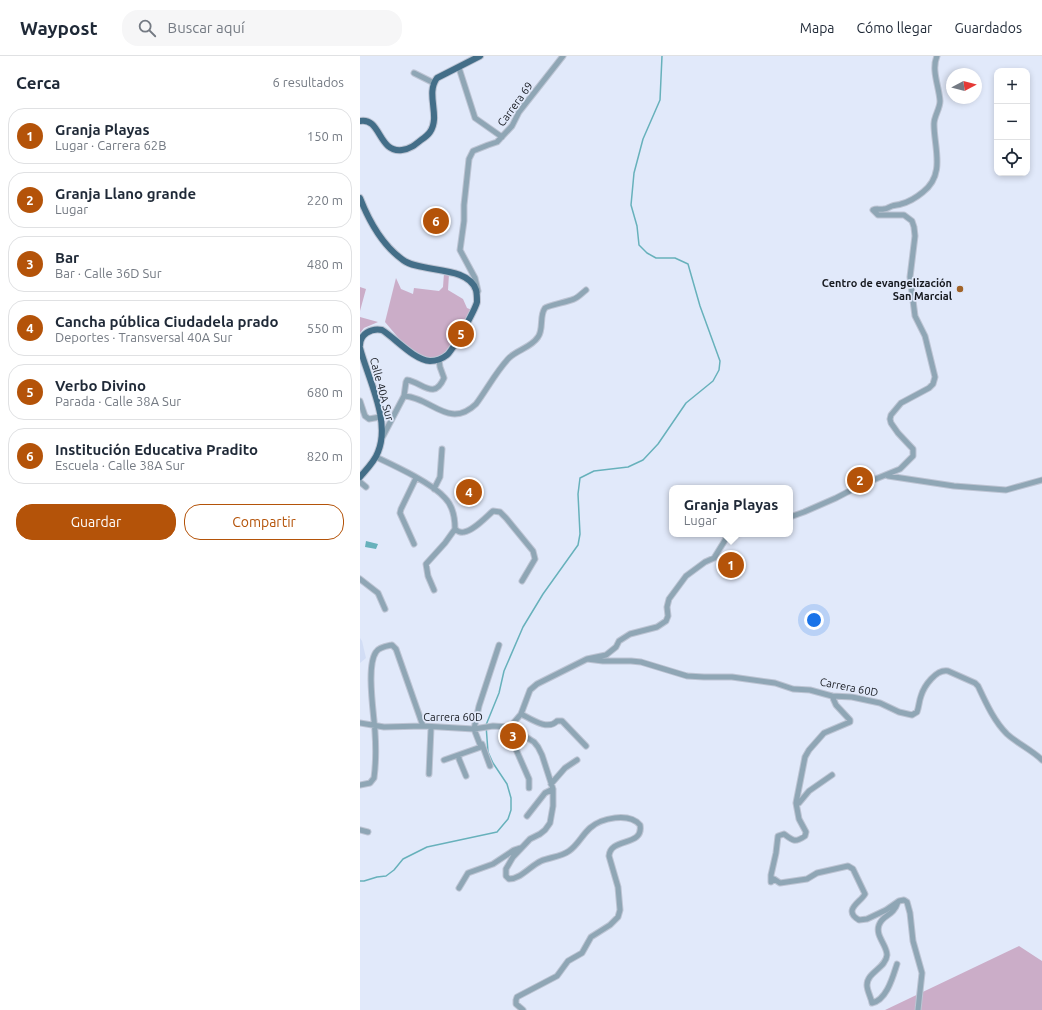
<!DOCTYPE html>
<html lang="es">
<head>
<meta charset="utf-8">
<style>
  body { margin:0; font-family:Ubuntu,sans-serif; background:#f6f6f7; color:#1f2937 }
  .controls { position:absolute; right:12px; top:12px; display:grid; overflow:hidden; border-radius:8px; box-shadow:0 2px 6px #0003 }
  .controls button { width:36px; height:36px; display:grid; place-items:center; padding:0; border:0; border-bottom:1px solid #e0e1e3; background:#fff; color:#1f2937; font:20px sans-serif }
  .compass { position:absolute; left:586px; top:12px; width:36px; height:36px; border-radius:50%; background:#fff; box-shadow:0 2px 6px #0003; rotate:83deg }
  .you { position:absolute; left:454px; top:564px; width:14px; height:14px; margin:-10px; border:3px solid #fff; border-radius:50%; background:#1a73e8; box-shadow:0 0 0 6px #1a73e833 }
  .badge { display:grid; place-items:center; width:26px; height:26px; border-radius:50%; background:#b45309; color:#fff; font-size:13px; font-weight:700 }
  .pin { position:absolute; translate:-50% -50%; border:2px solid #fff; box-shadow:0 1px 4px #0006 }
  .popup { position:absolute; left:309px; top:429px; width:124px; height:52px; box-sizing:border-box; display:grid; place-content:center; border-radius:8px; background:#fff; filter:drop-shadow(0 1px 3px #0005); font-size:13px; white-space:nowrap; color:#747a83 }
  .popup b { font-size:15px; color:#1f2937 }
  .popup::after { content:''; position:absolute; left:50%; top:100%; margin-left:-8px; border:8px solid transparent; border-top-color:#fff }
  .list { margin:0; padding:0; list-style:none }
  h2 { display:flex; justify-content:space-between; align-items:center; height:52px; margin:0; padding:0 16px; font-size:17px }
  h2 small { font-size:13px; font-weight:400; color:#747a83 }
  .list li { display:grid; grid-template-columns:26px 1fr auto; gap:12px; align-items:center; box-sizing:border-box; height:56px; margin:0 8px 8px; padding:0 8px; border:1px solid #e0e1e3; border-radius:16px }
  .list b { display:block; font-size:15px; white-space:nowrap }
  .list p { margin:0; font-size:13px; white-space:nowrap; color:#747a83 }
  .list em { font-size:13px; font-style:normal; color:#747a83 }
  .actions { display:flex; gap:8px; padding:12px 16px }
  .actions a { flex:1; padding:9px 0; border:1px solid #b45309; border-radius:16px; text-align:center; font-size:14px; color:#b45309 }
  .actions .main { background:#b45309; color:#fff }
  .icon { flex:none; width:22px; height:22px; fill:none; stroke:currentColor; stroke-width:2; stroke-linecap:round; stroke-linejoin:round }
  .map { position:relative; flex:none; width:682px; height:954px; overflow:hidden }
  header { display:flex; align-items:center; gap:24px; box-sizing:border-box; height:56px; padding:0 20px; background:#fff; border-bottom:1px solid #e0e1e3 }
  header strong { font-size:19px }
  nav { display:flex; gap:22px; margin-inline-start:auto; font-size:14px }
  .search { width:280px; height:36px; background:#f6f6f7; display:flex; align-items:center; gap:10px; box-sizing:border-box; padding:0 14px; border-radius:16px; color:#747a83; font-size:15px }
  main { display:flex }
  aside { flex:1; background:#fff }
  .map>svg:first-child { display:block }
  .built { fill:#d2ddf5 }
  .green { fill:#cbadc8 }
  .water { fill:#67b1bb }
  .lines { fill:none; stroke-linecap:round; stroke-linejoin:round }
  .stream { stroke:#67b1bb; stroke-width:1.5 }
  .minor-casing { stroke:#bdc4d3; stroke-width:7 }
  .major-casing { stroke:#bdc4d3; stroke-width:8 }
  .minor { stroke:#8fa6b5; stroke-width:5 }
  .major { stroke:#436e88; stroke-width:6 }
  .poi-dot { fill:#a16328; stroke:#e1e9fa; stroke-width:1.5 }
  .labels { text-anchor:middle; stroke-width:3.5; stroke-linejoin:round; paint-order:stroke }
  .street-label { font-size:11px; fill:#171a20; stroke:#e1e9fa }
  .poi-label { font-size:11px; font-weight:bold; fill:#171a20; stroke:#e1e9fa; text-anchor:end }
</style>
</head>
<body>
<header>
<strong>Waypost</strong>
<div class="search"><svg class="icon" aria-label="search" viewBox="0 0 24 24"><circle cx="10" cy="10" r="6"/><path d="M15 15l6 6"/></svg>Buscar aquí</div>
<nav><a>Mapa</a><a>Cómo llegar</a><a>Guardados</a></nav>
</header>
<main>
<aside>
<h2>Cerca<small>6 resultados</small></h2>
<ul class="list">
<li><span class="badge">1</span><div><b>Granja Playas</b><p>Lugar · Carrera 62B</p></div><em>150 m</em></li>
<li><span class="badge">2</span><div><b>Granja Llano grande</b><p>Lugar</p></div><em>220 m</em></li>
<li><span class="badge">3</span><div><b>Bar</b><p>Bar · Calle 36D Sur</p></div><em>480 m</em></li>
<li><span class="badge">4</span><div><b>Cancha pública Ciudadela prado</b><p>Deportes · Transversal 40A Sur</p></div><em>550 m</em></li>
<li><span class="badge">5</span><div><b>Verbo Divino</b><p>Parada · Calle 38A Sur</p></div><em>680 m</em></li>
<li><span class="badge">6</span><div><b>Institución Educativa Pradito</b><p>Escuela · Calle 38A Sur</p></div><em>820 m</em></li>
</ul>
<div class="actions"><a class="main">Guardar</a><a>Compartir</a></div>
</aside>
<div class="map">
<svg width="682" height="954" viewBox="0 0 682 954">
  <rect width="100%" height="100%" fill="#e1e9fa"/>
  <!-- built -->
  <path class="built" d="M0,582L2,585L6,602L0,607Z"/>
  <!-- green -->
  <path class="green" d="M84,217L89,218L88,234L103,243L107,252L112,254L84,298L72,303L57,298L41,285L25,266L36,222L41,233L53,238L54,232L79,235L83,231Z
    M0,231L6,233L0,255Z
    M0,261L18,266L4,272L0,277Z
    M109,427L117,431L109,446L101,442Z
    M659,890L682,905V954H525Z"/>
  <!-- water -->
  <path class="water" d="M6,485L18,488L16,493L5,491Z"/>
  <g class="lines">
    <!-- stream -->
    <path class="stream" d="M0,825H4L17,821L26,820L34,814L43,803L67,791L137,776L148,763L151,754V742L147,728L133,707L128,696L126,669L139,637L144,615L163,571L183,538L218,489L220,478L218,438L220,422L234,415L268,411L283,404L298,388L326,347L353,325L359,314L360,305L340,250L328,208L315,202H296L287,197L279,189L277,170L271,149L274,117L283,83L300,44L302,0"/>
    <defs>
      <path id="minor" d="M99,12L115,62L142,81
        M54,17L74,27
        M118,235L115,222L100,194L104,165V149L109,103L113,95L128,89L137,86L152,70L159,56L203,0
        M44,340C71,341 89,374 116,348C127,333 136,316 148,303C156,294 171,292 178,281C184,273 179,260 185,252C188,249 208,246 214,243C219,241 222,237 226,234
        M0,345L5,360L9,363L20,361
        M23,380L44,340L46,326L47,324C62,326 74,345 84,322L80,311L79,304
        M16,401C35,410 72,427 85,442C93,450 95,462 95,473
        M528,420L594,430L646,434L682,424
        M0,426L6,431
        M74,433L80,421L82,393
        M430,461L444,456L476,442L501,429L540,413L553,400V393L538,377L531,367L530,363L531,359L541,347L569,332L573,328L575,321L565,280L555,260L550,221L555,180L554,171L552,165L544,159H518L513,154C517,152 519,154 524,153C527,153 529,151 532,150C535,149 539,149 541,148C549,146 557,141 563,136C586,118 574,92 574,68C574,60 580,53 580,45C579,30 571,14 577,0
        M95,473C97,475 101,477 104,476C113,475 126,461 133,455L140,456L146,462L173,495L175,503L162,525
        M54,488L40,457L41,453L56,422
        M0,523L18,537L25,553
        M74,534L68,520L66,508L85,487L95,473
        M227,603L243,605H271L281,606L327,620L344,621H372L415,627L433,633L450,634L472,640L492,641L520,647L539,656L552,659L557,656C559,651 559,645 561,640C564,630 576,613 588,615L615,627L618,630C626,647 634,665 647,678C658,688 672,694 682,704
        M472,640L476,649L490,664V666L464,677L449,694L445,701L436,747L439,763L446,776L445,780C435,787 433,785 424,778L418,780L416,797L411,819V826L414,823L420,827L447,823L457,817L488,810L493,813L505,838C501,846 482,854 499,864L507,863L526,854L539,845L544,844L547,846L550,857L553,885L562,917L558,954
        M161,658C171,663 188,675 197,665H202L226,690
        M0,667L24,671L63,670L114,673L133,670L150,671L174,686L178,691L182,699L193,733V750L190,767L185,774L180,778L170,783L153,801L146,813V820L149,823C161,823 170,810 181,805C190,801 201,801 209,795C218,789 222,779 230,772C241,762 269,756 280,769C284,791 250,781 249,800L258,831L260,854L258,861L250,869L231,881L222,897L208,905L197,920L157,941L156,944V948L163,954
        M150,671L161,658L170,634L177,628L227,603L246,599L256,591L259,585L270,578L297,571L306,565L308,560L307,551L309,543L326,520L345,506L354,502L367,481L378,478
        M150,671L151,682L169,723V732
        M122,688L130,710
        M99,699V703L106,720
        M84,704L121,691L114,673L119,650L139,589
        M69,718L71,672
        M191,728L205,712L217,704
        M0,729L10,727L14,722C16,707 16,691 15,676C14,658 6,610 16,596C19,591 27,590 32,589L36,593L63,670
        M436,747H439L449,735L472,719
        M167,760L185,737L193,733
        M0,774L8,776
        M99,832L108,817L133,808L154,794L160,792
        M537,908C533,920 527,944 512,947C511,941 507,935 507,929C507,916 526,912 527,899C527,889 515,880 519,869C523,858 533,861 538,846"/>
      <path id="major" d="M0,65C21,61 18,97 42,94C50,93 55,89 61,84C64,82 68,79 70,76C81,60 65,38 77,22L120,0
        M0,142C9,165 22,189 43,204C60,217 108,209 116,234C117,238 117,242 117,246C115,254 93,294 87,299C82,303 76,305 70,305C54,304 35,282 22,274C11,272 0,278 0,289
        M0,292C8,323 31,365 18,396C15,405 6,414 0,421"/>
    </defs>
    <!-- minor casing -->
    <use href="#minor" class="minor-casing"/>
    <!-- major casing -->
    <use href="#major" class="major-casing"/>
    <!-- minor -->
    <use href="#minor" class="minor"/>
    <!-- major -->
    <use href="#major" class="major"/>
  </g>
  <!-- markers -->
  <circle class="poi-dot" cx="600" cy="233" r="4"/>
  <g class="labels">
    <!-- street labels -->
    <g class="street-label">
      <text transform="translate(155 48) rotate(-54)" y="4">Carrera 69</text>
      <text transform="translate(22 333) rotate(75)" y="4">Calle 40A Sur</text>
      <text transform="translate(489 631) rotate(11)" y="4">Carrera 60D</text>
      <text x="93" y="665">Carrera 60D</text>
    </g>
    <!-- poi labels -->
    <g class="poi-label">
      <text x="592" y="231">Centro de evangelización<tspan x="592" dy="13">San Marcial</tspan></text>
    </g>
  </g>
</svg>
<div class="controls">
<button>+</button>
<button>−</button>
<button><svg class="icon" aria-label="locate" viewBox="0 0 24 24"><circle cx="12" cy="12" r="6"/><path d="M12 2v4M12 18v4M2 12h4M18 12h4"/></svg></button>
</div>
<svg class="compass" viewBox="-18 -18 36 36"><path d="M0-13l5 13h-10z" fill="#e53935"/><path d="M0 13l5-13h-10z" fill="#747a83"/></svg>
<div class="you"></div>
<div class="pin badge" style="left:371px;top:509px">1</div>
<div class="popup"><b>Granja Playas</b>Lugar</div>
<div class="pin badge" style="left:500px;top:424px">2</div>
<div class="pin badge" style="left:153px;top:680px">3</div>
<div class="pin badge" style="left:109px;top:436px">4</div>
<div class="pin badge" style="left:101px;top:278px">5</div>
<div class="pin badge" style="left:76px;top:165px">6</div>
</div>
</main>
</body>
</html>
